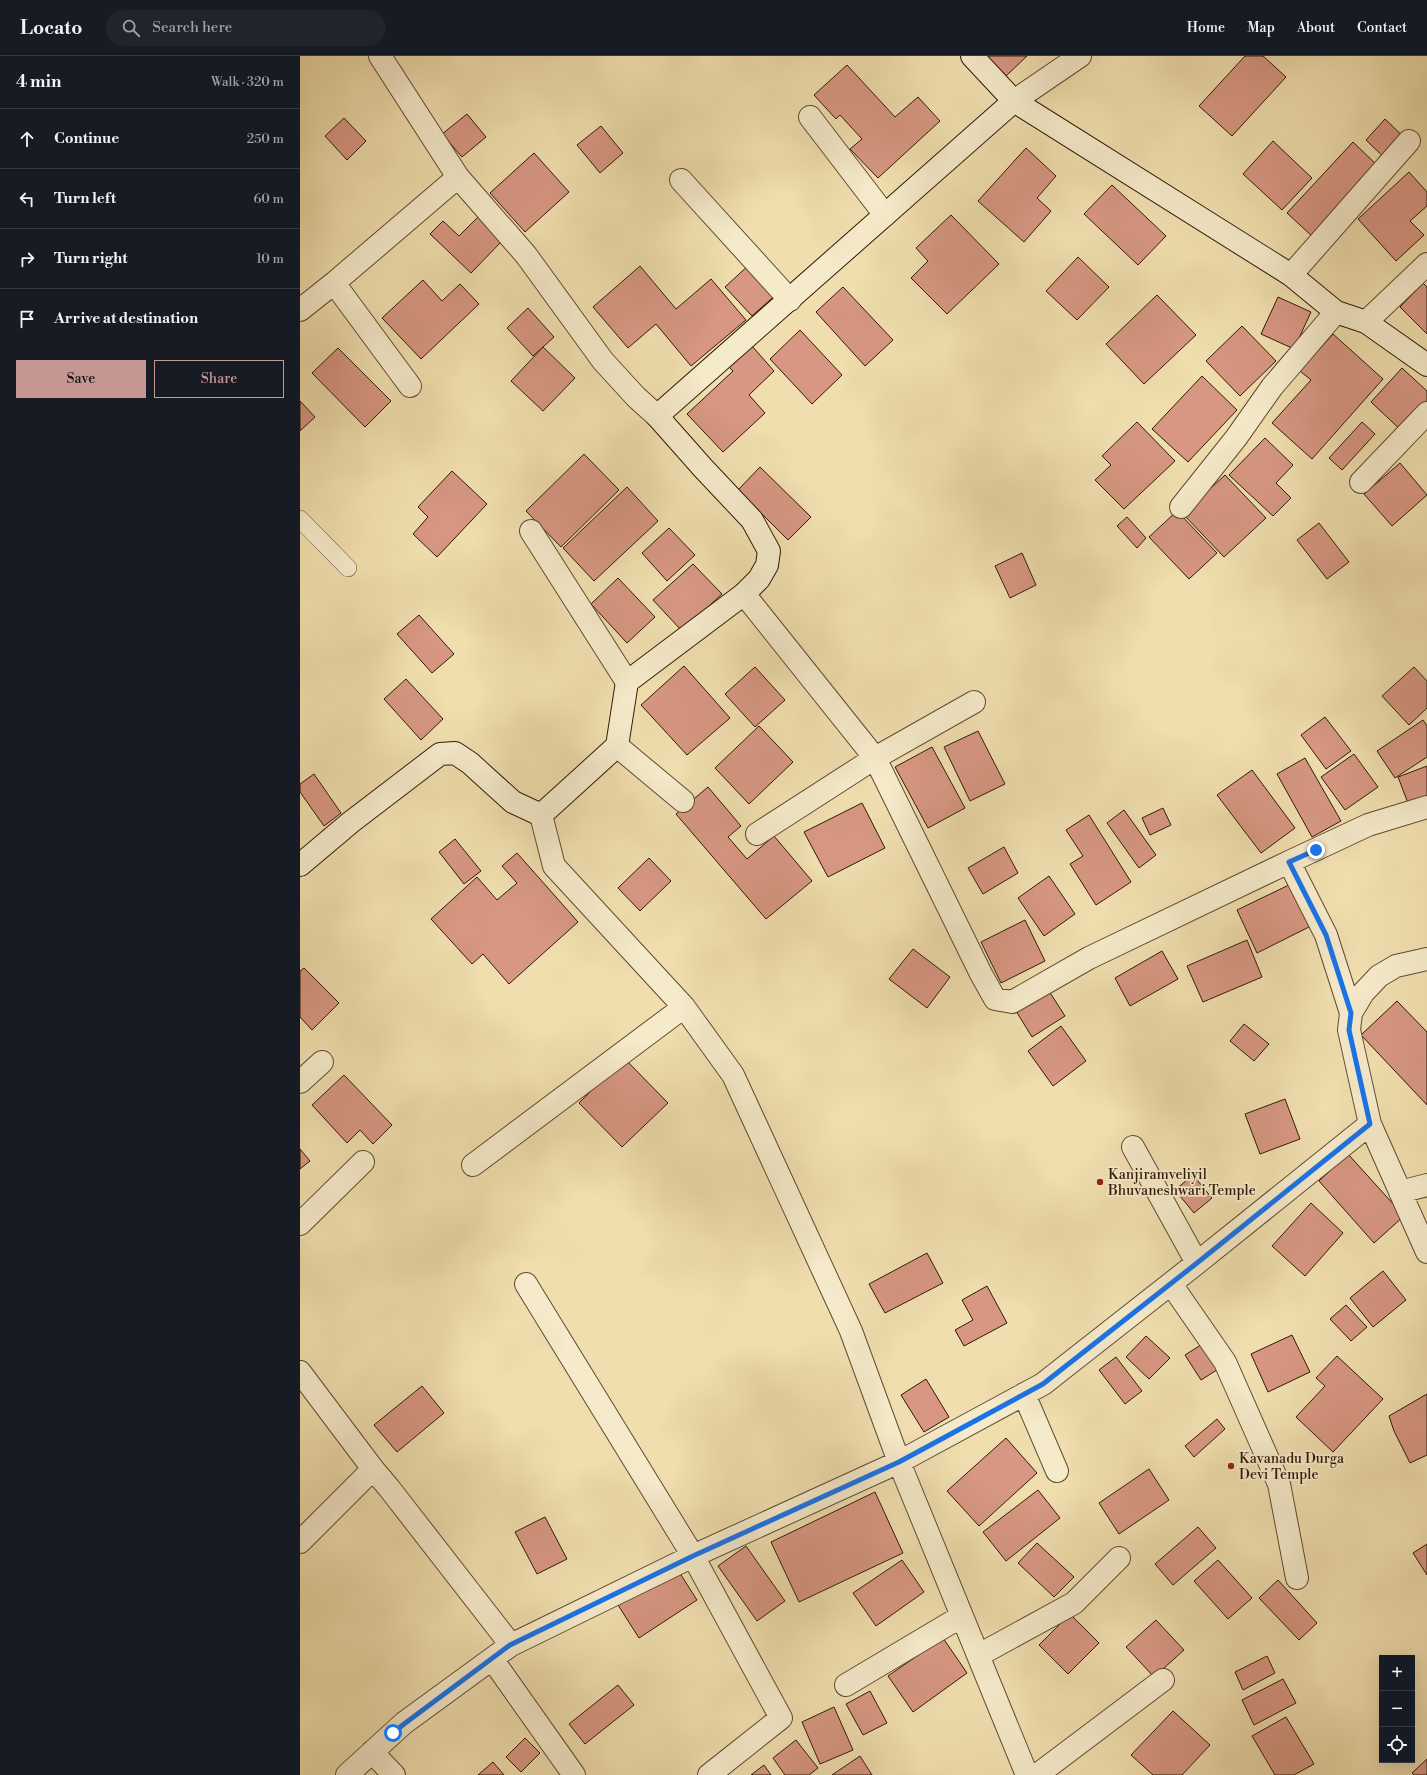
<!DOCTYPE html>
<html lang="en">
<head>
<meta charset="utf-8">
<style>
  body { margin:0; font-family:"Libre Bodoni",serif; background:#20242c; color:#f1f3f6 }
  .controls { position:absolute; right:12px; bottom:12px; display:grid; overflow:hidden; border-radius:0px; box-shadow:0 4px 16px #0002 }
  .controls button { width:36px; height:36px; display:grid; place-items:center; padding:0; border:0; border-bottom:1px solid #363941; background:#171b24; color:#f1f3f6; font:20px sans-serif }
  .stop { position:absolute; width:12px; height:12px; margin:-9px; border:3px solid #1a73e8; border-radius:50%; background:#fff }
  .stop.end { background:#1a73e8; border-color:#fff; box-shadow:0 1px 4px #0008 }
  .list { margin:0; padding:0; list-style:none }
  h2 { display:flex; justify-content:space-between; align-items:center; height:52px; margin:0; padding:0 16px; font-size:17px }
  h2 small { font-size:13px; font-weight:400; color:#9ea1a6 }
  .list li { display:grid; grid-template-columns:26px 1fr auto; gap:12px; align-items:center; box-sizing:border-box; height:60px; padding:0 16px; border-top:1px solid #363941 }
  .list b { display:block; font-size:15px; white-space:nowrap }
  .list em { font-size:13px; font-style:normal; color:#9ea1a6 }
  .actions { display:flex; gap:8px; padding:12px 16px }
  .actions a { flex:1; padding:9px 0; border:1px solid #c59692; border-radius:0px; text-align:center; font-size:14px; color:#c59692 }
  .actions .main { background:#c59692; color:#111 }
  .icon { flex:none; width:22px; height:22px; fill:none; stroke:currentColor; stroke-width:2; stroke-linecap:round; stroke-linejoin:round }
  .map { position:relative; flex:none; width:1127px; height:1719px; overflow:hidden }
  header { display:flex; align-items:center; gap:24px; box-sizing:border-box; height:56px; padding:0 20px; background:#171b24; border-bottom:1px solid #363941 }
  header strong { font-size:19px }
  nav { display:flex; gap:22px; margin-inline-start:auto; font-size:14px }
  .search { width:280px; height:36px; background:#20242c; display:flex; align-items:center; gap:10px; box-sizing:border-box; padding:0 14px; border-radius:22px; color:#9ea1a6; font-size:15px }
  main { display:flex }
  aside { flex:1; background:#171b24 }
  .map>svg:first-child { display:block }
  .building { fill:#d79782; stroke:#311907 }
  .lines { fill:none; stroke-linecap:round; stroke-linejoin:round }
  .lane-casing { stroke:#614a31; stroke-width:18 }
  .street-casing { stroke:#614a31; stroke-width:24 }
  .secondary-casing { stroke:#311907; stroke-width:24 }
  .lane { stroke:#f5eaca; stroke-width:17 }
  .street { stroke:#f5eaca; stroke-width:22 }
  .secondary { stroke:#f5eaca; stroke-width:22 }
  .route { stroke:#1a73e8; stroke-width:5 }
  .poi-dot { fill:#8f2418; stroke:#f5eaca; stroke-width:1.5 }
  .labels { text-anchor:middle; stroke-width:3.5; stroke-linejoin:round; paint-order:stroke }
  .poi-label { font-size:14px; fill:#311907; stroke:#f5eaca; text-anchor:start }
</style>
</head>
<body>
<header>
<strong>Locato</strong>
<div class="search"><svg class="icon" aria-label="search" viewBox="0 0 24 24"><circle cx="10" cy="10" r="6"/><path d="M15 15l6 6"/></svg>Search here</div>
<nav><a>Home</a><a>Map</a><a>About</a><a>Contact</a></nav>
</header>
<main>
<aside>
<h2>4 min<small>Walk · 320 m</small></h2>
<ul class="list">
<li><svg class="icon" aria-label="ahead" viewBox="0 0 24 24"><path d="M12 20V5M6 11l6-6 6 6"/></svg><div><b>Continue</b></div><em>250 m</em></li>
<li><svg class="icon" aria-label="left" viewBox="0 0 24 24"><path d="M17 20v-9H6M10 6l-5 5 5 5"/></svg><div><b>Turn left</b></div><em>60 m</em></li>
<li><svg class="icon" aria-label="right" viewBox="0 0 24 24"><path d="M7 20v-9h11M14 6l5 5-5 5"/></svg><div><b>Turn right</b></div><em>10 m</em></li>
<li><svg class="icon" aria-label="arrive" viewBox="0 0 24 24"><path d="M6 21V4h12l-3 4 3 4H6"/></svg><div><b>Arrive at destination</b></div></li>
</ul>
<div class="actions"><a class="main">Save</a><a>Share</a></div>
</aside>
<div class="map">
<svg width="1127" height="1719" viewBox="0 0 1127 1719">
  <rect width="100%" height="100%" fill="#f0deae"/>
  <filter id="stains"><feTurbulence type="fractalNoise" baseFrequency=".005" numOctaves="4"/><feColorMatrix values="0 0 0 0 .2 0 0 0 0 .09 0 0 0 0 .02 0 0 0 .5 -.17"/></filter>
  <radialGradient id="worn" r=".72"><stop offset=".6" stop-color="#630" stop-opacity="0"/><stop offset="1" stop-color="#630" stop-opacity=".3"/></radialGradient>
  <!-- building -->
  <path class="building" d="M687,0H727L706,20Z
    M945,0H963L986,21L932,80L899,50Z
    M547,9L595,61L618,41L640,65L578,122L550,93L562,83L540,59L536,63L514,39Z
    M167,58L186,81L162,101L142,78Z
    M44,62L66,85L47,104L25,80Z
    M1085,63L1110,87L1091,108L1066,84Z
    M301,70L323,97L300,117L277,89Z
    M973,85L1012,122L982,154L943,118Z
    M1053,86L1079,111L1013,181L987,157Z
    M726,92L756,120L737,142L751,155L724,186L678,145Z
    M234,97L269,136L225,176L190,137Z
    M1109,116L1127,136V150L1110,165L1124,179L1096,205L1058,163Z
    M812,129L866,180L838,209L784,158Z
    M651,159L699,208L647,258L611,222L628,205L616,192Z
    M178,161L203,184L171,217L130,178L143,165L159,180Z
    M778,201L809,231L777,264L746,235Z
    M451,207L478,237L452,260L425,231Z
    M340,210L376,253L411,223L446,264L391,310L356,268L328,292L293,251Z
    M123,224L142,245L160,228L179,248L121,303L82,262Z
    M1123,227L1127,231V278L1100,251Z
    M543,231L593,284L565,310L516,256Z
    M857,239L896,279L844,328L806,288Z
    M978,241L1011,256L994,293L961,278Z
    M228,252L254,281L233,300L207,272Z
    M942,270L976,305L940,340L906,305Z
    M500,274L542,319L512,348L470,303Z
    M1033,278L1083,323L1012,403L972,367L1011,324L1000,315Z
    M452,290L474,315L449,339L465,357L423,396L387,358L433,315L429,311Z
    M243,291L275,322L243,355L211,325Z
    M38,292L91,345L65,371L12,317Z
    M1102,312L1127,335V355L1105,378L1071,346Z
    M902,320L937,354L888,406L852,373Z
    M0,345L15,361L0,375Z
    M837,366L875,405L824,453L795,424L811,409L802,400Z
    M1062,366L1075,378L1042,414L1029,402Z
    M965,382L993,409L976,427L991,442L973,460L929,419Z
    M284,398L319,434L261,491L226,455Z
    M1100,407L1127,439L1092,470L1064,438Z
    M460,411L511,461L488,484L438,434Z
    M152,415L187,448L137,501L113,478L128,461L118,451Z
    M925,419L966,462L924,501L883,458Z
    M327,431L358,465L294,525L263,492Z
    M877,455L917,497L889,523L849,481Z
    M827,461L846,482L837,492L817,470Z
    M1019,467L1049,506L1027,523L997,484Z
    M369,472L395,499L367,525L342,497Z
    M722,497L736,529L710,542L695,510Z
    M393,508L422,538L382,575L353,544Z
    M318,522L355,561L327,587L291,548Z
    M119,559L154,598L132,617L97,578Z
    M384,610L430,662L387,699L341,649Z
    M455,611L485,644L455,671L425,638Z
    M1114,611L1127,625V652L1109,669L1082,640Z
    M106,623L143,663L121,684L84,643Z
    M1025,661L1051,695L1026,713L1001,679Z
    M1123,664L1127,670V701L1095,722L1077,695Z
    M459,670L493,706L449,748L415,712Z
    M678,675L705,728L670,745L644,691Z
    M632,691L665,752L628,772L595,711Z
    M1054,698L1078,731L1045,754L1021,721Z
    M1005,702L1041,765L1012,781L977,718Z
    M1127,710V740L1108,747L1098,721Z
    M952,714L995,772L961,797L917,739Z
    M14,718L41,757L24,770L0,736V728Z
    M408,731L441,770L428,781L447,803L474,780L512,825L466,863L376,758Z
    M562,747L585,792L528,821L504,776Z
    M863,752L871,769L850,779L842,762Z
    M824,754L856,799L839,812L807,767Z
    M789,759L831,826L796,849L770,808L783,800L766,774Z
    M155,783L181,815L164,828L139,796Z
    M704,791L718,817L683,838L668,812Z
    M217,797L278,866L209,928L183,898L172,908L131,863L177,821L197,844L217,827L202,810Z
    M349,802L371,825L340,855L318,832Z
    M749,820L775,858L744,880L718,842Z
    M991,828L1011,870L957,897L937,854Z
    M725,864L745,905L701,927L681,886Z
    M947,884L962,921L903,946L887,910Z
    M613,893L650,921L627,952L589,923Z
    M862,895L878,923L830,950L815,922Z
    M4,912L39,947L12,974L0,961V915Z
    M749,935L765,960L732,981L716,955Z
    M1097,945L1127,976V1049L1061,979Z
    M944,968L969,988L954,1005L930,985Z
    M761,970L786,1005L753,1030L728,995Z
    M324,1002L368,1047L322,1091L279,1047Z
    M44,1019L92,1069L73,1088L60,1074L47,1087L12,1049Z
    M985,1043L1000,1083L960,1098L945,1058Z
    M0,1093L10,1105L0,1113Z
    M1048,1098L1104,1160L1074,1187L1019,1125Z
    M893,1119L912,1142L894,1157L875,1134Z
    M1011,1147L1043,1177L1005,1220L972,1190Z
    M627,1197L643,1227L585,1257L569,1228Z
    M1083,1215L1106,1244L1073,1271L1050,1242Z
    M687,1230L707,1267L664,1290L655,1274L673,1264L662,1244Z
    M1046,1249L1067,1271L1051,1285L1030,1263Z
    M992,1279L1010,1316L968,1336L951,1298Z
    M846,1280L870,1302L849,1323L826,1301Z
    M904,1287L920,1312L901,1324L885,1299Z
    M1037,1300L1083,1343L1033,1396L996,1361L1025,1330L1016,1322Z
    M816,1301L842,1335L825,1348L799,1314Z
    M626,1323L649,1361L624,1376L601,1339Z
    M122,1330L144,1357L97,1396L74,1369Z
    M1127,1338V1399L1110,1407L1094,1375L1089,1360Z
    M917,1363L925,1373L894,1401L885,1390Z
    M706,1382L737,1417L679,1470L647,1435Z
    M849,1413L869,1444L819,1478L799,1447Z
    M738,1434L760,1462L706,1505L683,1476Z
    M575,1436L603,1497L499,1546L471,1486Z
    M245,1461L267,1503L237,1518L215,1476Z
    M898,1471L916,1492L873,1529L855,1508Z
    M737,1487L774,1521L754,1541L718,1507Z
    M1127,1488V1519L1113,1497Z
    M446,1490L485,1545L457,1565L418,1510Z
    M602,1504L624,1536L576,1570L553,1537Z
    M918,1504L952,1542L928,1563L894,1525Z
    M376,1511L397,1544L339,1582L318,1549Z
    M978,1524L1017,1567L999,1584L959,1542Z
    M770,1558L799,1587L768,1618L739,1589Z
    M856,1564L884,1594L854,1621L826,1591Z
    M643,1582L667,1617L613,1656L588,1620Z
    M967,1600L975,1617L943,1634L935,1616Z
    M983,1623L996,1647L954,1669L942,1644Z
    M318,1629L334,1649L285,1688L269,1668Z
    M570,1635L587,1667L563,1679L546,1648Z
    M534,1651L553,1694L520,1708L502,1666Z
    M873,1655L910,1689L882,1719H853L831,1699Z
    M986,1661L1014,1708L994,1719H975L952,1680Z
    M225,1682L240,1697L221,1716L206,1701Z
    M496,1684L518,1712L509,1719H485L473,1702Z
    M560,1700L572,1719H532Z
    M1127,1703V1719H1114L1112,1717Z
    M193,1706L204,1719H178Z
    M464,1709L471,1719H451Z"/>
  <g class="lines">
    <defs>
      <path id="lane" d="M0,463L48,512"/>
      <path id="street" d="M80,0L158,121
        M714,45L780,0
        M510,61L585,159
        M381,124L490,244
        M991,219L1109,85
        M34,227L110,330
        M0,254L34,227L158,121L226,199L303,305L336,341L357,360
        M1066,266L1127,208
        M1061,426L1127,357
        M881,451L936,382L972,331L1036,256
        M231,475L327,626
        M444,538L575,702L681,918L695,943L712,946L789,902L989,806L1068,769L1127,751
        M317,690L383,745
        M241,759L254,810L384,951L433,1019L551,1275L599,1406L727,1719
        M457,778L575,702L674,646
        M989,806L1026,879L1051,957
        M1127,903L1096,910L1079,920L1063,937L1051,957L1049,974L1070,1068L1127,1196
        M0,1026L22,1006
        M833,1091L897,1207
        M173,1109L384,951
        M1100,1136L1127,1129
        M0,1168L63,1106
        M226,1228L393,1500L481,1662L409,1719
        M871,1228L925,1306L979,1428L997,1522
        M0,1316L73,1413L89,1432L211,1589
        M724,1338L757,1415
        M0,1486L73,1413
        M679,1599L774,1547L819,1502
        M192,1603L274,1719
        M546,1629L662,1560
        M72,1696L94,1719
        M47,1719L104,1667L211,1589L393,1500L599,1406L743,1328L897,1207L1070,1068
        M737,1719L863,1624"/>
      <path id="secondary" d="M672,0L714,45L991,219L1036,256L1066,266L1127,309
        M0,809L51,766L140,698L155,697L170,707L213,746L241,759L317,690L327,626L444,538L459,523L467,509L469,495L452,464L403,412L357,360L714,45"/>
    </defs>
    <!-- lane casing -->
    <use href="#lane" class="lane-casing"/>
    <!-- street casing -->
    <use href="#street" class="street-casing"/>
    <!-- secondary casing -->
    <use href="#secondary" class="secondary-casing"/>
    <!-- lane -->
    <use href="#lane" class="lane"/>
    <!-- street -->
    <use href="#street" class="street"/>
    <!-- secondary -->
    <use href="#secondary" class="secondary"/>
  </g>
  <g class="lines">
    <!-- route -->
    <path class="route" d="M93,1677L104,1668L210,1589L393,1500L599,1406L743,1328L897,1207L1070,1068L1049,974L1051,957L1026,879L989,806L1016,794"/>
  </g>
  <!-- markers -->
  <g class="poi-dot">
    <circle cx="800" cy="1126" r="4"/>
    <circle cx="931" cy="1410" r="4"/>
  </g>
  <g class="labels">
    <!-- poi labels -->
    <g class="poi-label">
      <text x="808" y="1123">Kanjiramveliyil<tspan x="808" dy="16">Bhuvaneshwari Temple</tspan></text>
      <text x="939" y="1407">Kavanadu Durga<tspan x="939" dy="16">Devi Temple</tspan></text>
    </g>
  </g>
  <rect width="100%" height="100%" filter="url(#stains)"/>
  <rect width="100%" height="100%" fill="url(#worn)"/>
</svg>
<div class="controls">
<button>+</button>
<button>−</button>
<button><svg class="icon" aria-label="locate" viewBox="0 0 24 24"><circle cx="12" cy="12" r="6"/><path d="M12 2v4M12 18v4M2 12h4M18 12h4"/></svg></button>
</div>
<div class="stop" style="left:93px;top:1677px"></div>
<div class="stop end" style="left:1016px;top:794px"></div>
</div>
</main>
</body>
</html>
